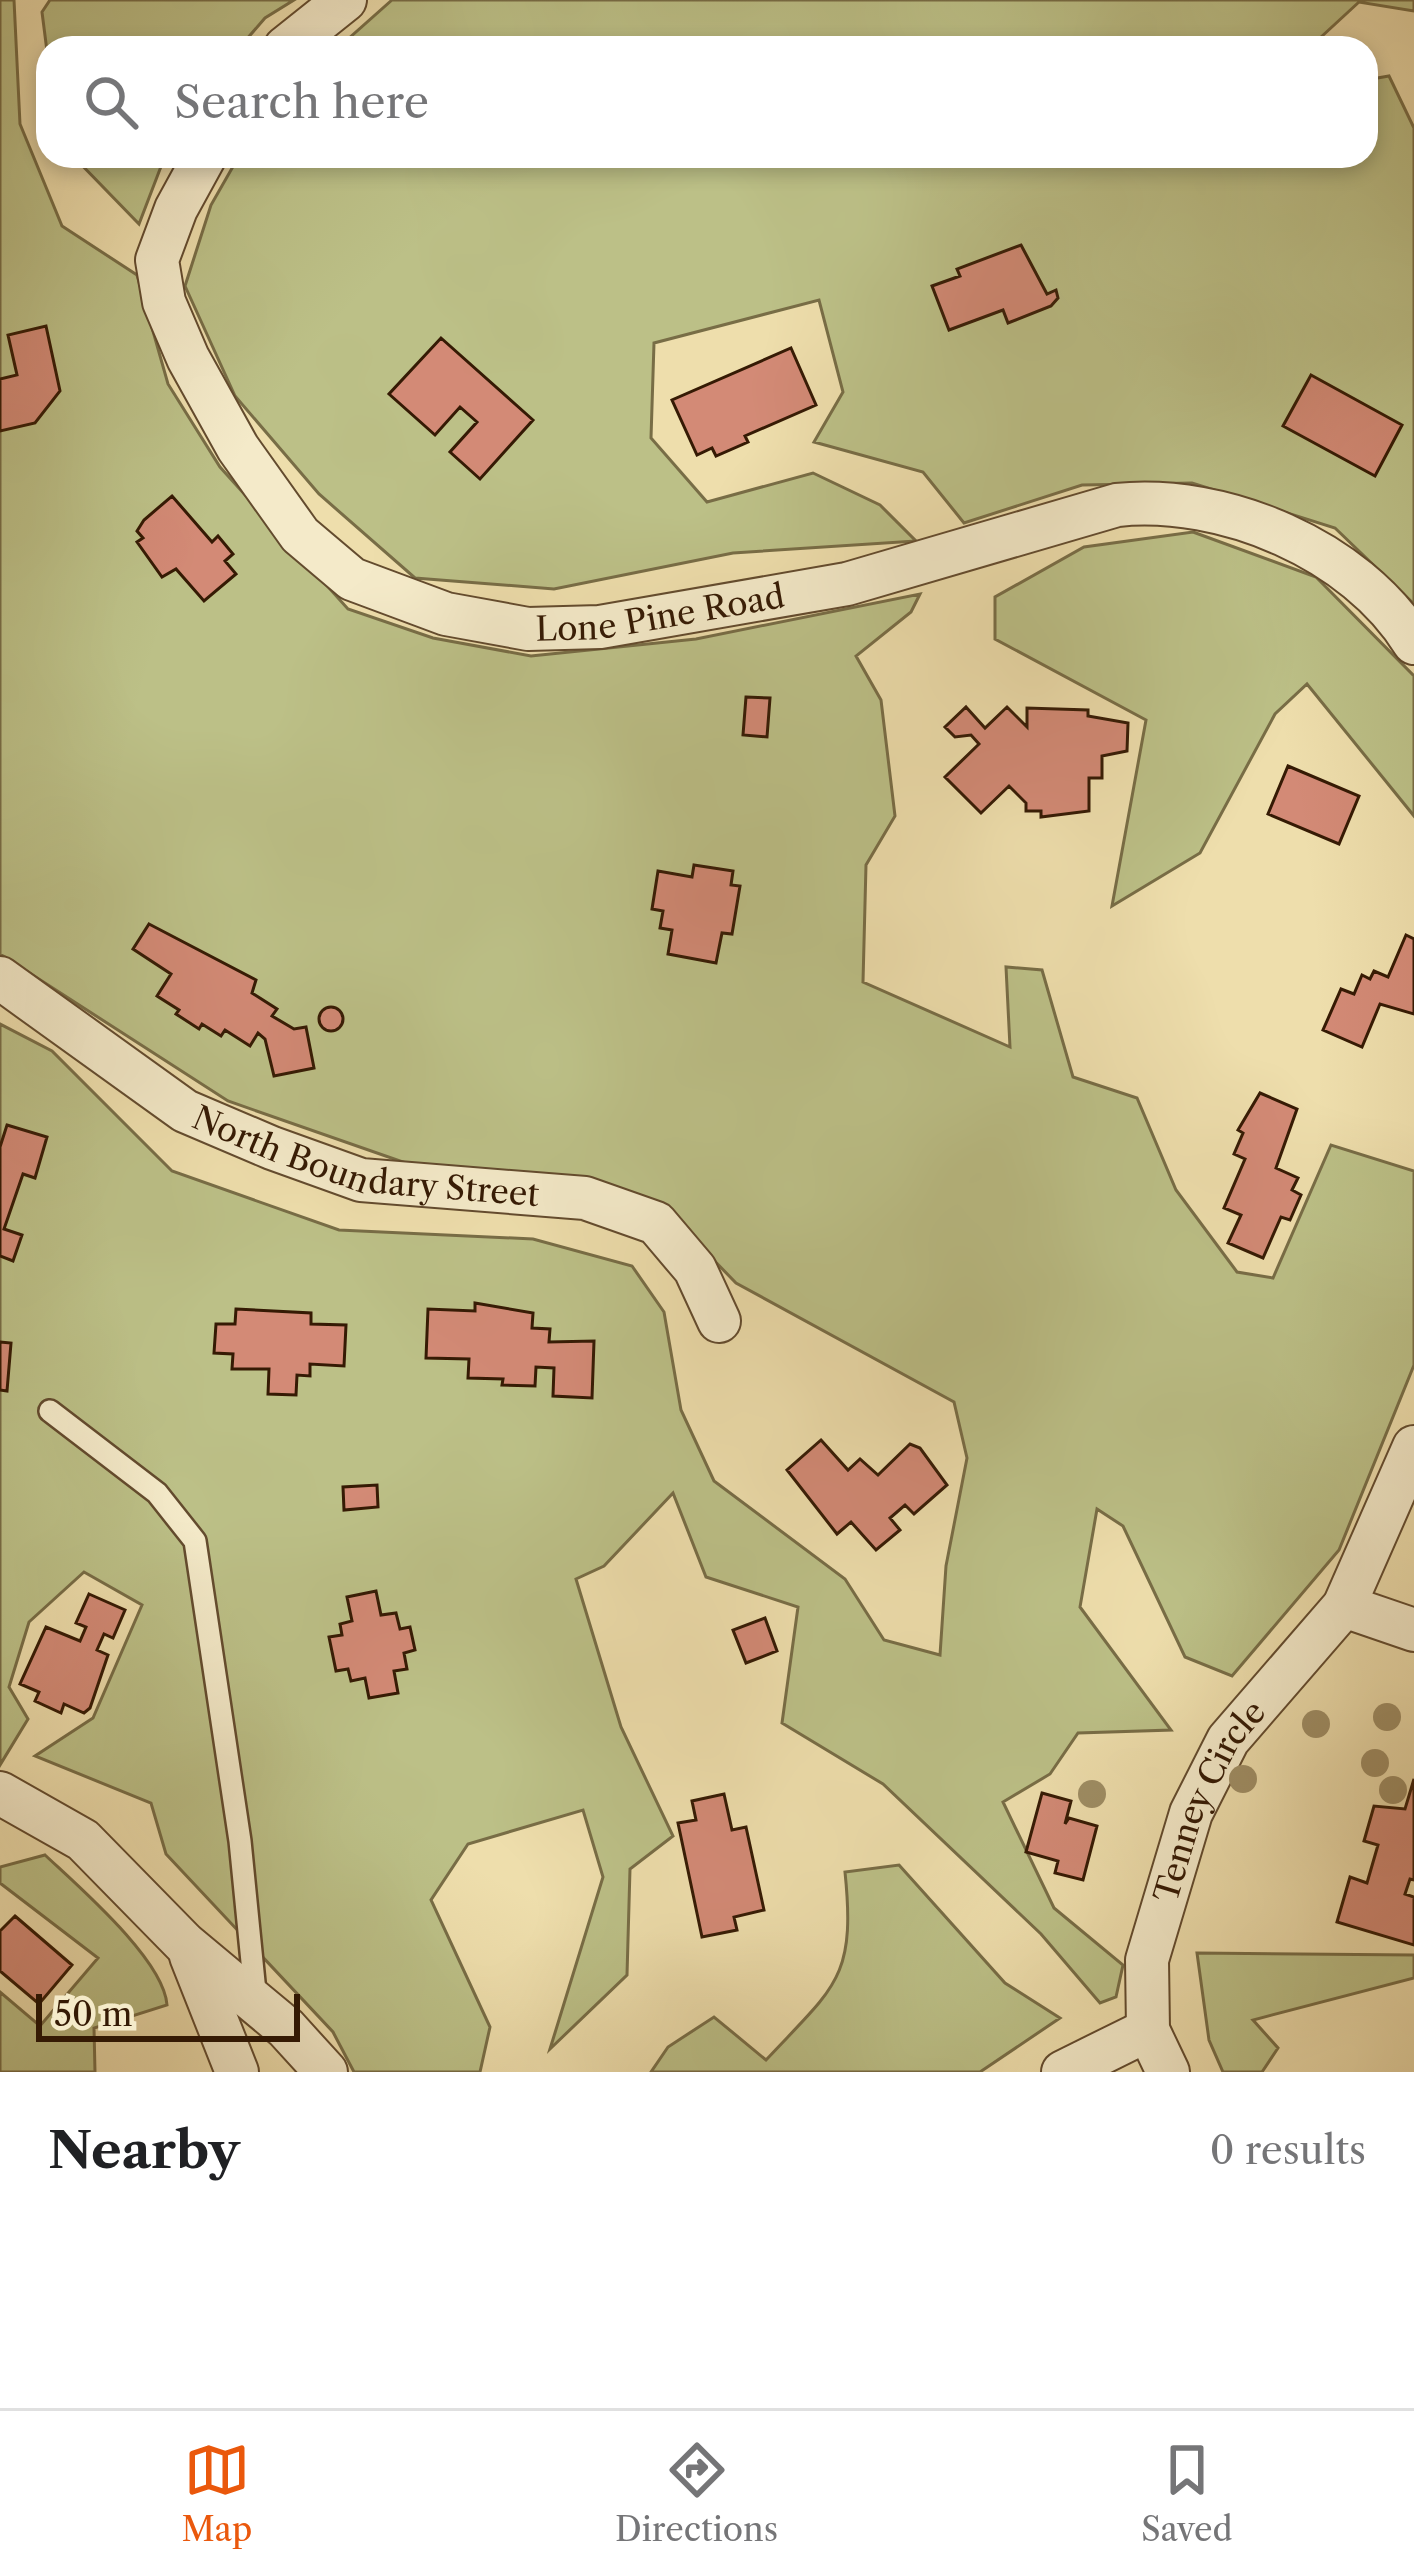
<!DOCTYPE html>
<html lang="en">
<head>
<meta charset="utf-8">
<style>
  body { margin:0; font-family:"Libre Caslon Text",serif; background:#f6f6f6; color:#202124 }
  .scale { position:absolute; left:36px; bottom:30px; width:264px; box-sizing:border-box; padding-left:12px; border:6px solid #351a04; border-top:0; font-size:33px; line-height:42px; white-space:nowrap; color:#351a04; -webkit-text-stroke:9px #f4eac9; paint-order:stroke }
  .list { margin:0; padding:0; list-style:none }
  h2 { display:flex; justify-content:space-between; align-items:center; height:156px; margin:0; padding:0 48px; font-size:51px }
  h2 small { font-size:39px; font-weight:400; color:#757577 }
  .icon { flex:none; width:66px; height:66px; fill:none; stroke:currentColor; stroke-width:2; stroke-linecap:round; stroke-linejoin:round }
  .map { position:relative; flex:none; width:1414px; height:2072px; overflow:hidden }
  .search { position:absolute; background:#fff; box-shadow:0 6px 18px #0003; left:36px; right:36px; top:36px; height:132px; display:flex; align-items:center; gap:30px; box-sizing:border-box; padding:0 42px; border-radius:36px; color:#757577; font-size:45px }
  .sheet { height:336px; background:#fff }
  nav { display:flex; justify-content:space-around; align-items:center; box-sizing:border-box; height:168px; border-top:3px solid #e0e0e0; background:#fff; font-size:33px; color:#757577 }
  nav a { display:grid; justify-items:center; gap:6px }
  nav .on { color:#ea580c }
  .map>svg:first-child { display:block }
  .green { fill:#bcc087; stroke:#786d46; stroke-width:3 }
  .building { fill:#d38a76; stroke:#351a04; stroke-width:3 }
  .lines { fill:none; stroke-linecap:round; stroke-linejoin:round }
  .lane-casing { stroke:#634b2e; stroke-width:26 }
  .street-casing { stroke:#634b2e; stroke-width:46 }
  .lane { stroke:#f4eac9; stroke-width:21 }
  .street { stroke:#f4eac9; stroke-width:42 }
  .tree { fill:#9f8e65 }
  .labels { text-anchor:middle; stroke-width:12; stroke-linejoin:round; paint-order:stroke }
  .street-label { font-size:33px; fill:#351a04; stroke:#f4eac9 }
</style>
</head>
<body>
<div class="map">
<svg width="1414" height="2072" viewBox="0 0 1414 2072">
  <rect width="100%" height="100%" fill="#eedeac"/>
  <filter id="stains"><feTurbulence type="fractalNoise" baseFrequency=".00167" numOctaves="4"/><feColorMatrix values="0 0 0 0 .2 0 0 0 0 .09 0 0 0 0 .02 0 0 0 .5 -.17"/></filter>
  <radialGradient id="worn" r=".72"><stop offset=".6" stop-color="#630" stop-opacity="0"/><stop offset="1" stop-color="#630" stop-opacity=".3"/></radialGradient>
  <!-- green -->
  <path class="green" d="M0,0H14L20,124L62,226L137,275L168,384L220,467L348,609L433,638L531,656L696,639L920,594L911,612L856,656L881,700L895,816L866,865L863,982L1010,1047L1006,967L1042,970L1073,1077L1137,1098L1176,1190L1237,1272L1273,1278L1331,1145L1414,1171V1365L1339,1550L1232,1676L1185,1657L1123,1526L1097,1509L1080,1607L1171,1730L1078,1733L1050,1774L1003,1802L1054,1908L1123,1965L1116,1997L1100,2003L1041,1934L883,1784L782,1723L798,1607L706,1577L673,1493L604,1566L576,1579L621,1727L673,1836L630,1869L627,1975L550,2049L603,1877L583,1810L468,1844L431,1900L490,2027L480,2072H354L333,2032L166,1854L151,1803L35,1756L93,1718L142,1605L84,1572L29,1622L9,1687L28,1719L0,1765V1024L52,1051L172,1171L339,1230L533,1239L632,1266L664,1312L681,1410L714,1481L845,1579L884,1640L940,1655L946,1566L967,1458L954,1402L736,1283L665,1210L420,1168L228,1101L0,954Z
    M50,0H294L265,18L239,48H48V59L42,12Z
    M392,0H1414V11L1359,2L1320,38L1325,48H338Z
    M1389,76L1414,128V604L1335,528L1192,483L1082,485L964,523L923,472L814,442L843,392L819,300L654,343L651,438L707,502L813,473L880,505L916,541L733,553L554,589L415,578L319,494L235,396L185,286L211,205L239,156H1366V80Z
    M73,156H165L139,224Z
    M1193,532L1316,577L1414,676V816L1307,684L1275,714L1200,853L1112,906L1146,720L995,639V597L1084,547Z
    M45,1855C79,1887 164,1960 167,2005L94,2028L95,2072H0V1992L40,2026L98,1958L0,1883V1867Z
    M899,1865L1005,1983L1060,2018L980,2072H651L668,2047L714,2017L766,2060C835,1986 856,1979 845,1872Z
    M1197,1953L1414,1955V1978L1253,2020L1278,2048L1262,2072H1223L1209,2040Z"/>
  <!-- building -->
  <path class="building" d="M1021,245L1047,294L1056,290L1058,298L1051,306L1008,323L1003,310L949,330L932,286L960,276L957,269Z
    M46,326L60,391L35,423L0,431V379L17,375L8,335Z
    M441,338L533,420L480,479L450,452L477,422L460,407L435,435L389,394Z
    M791,348L816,405L745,436L748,442L716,456L712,448L697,455L672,400Z
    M1311,375L1402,425L1375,476L1283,426Z
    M172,496L212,542L218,536L233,554L225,561L236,574L204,601L176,569L162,577L137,542L143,538L137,531L144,520Z
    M746,697L770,698L767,737L743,735Z
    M966,707L985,728L1007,707L1027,727V708L1088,710V716L1128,723L1127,751L1102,756V778H1089V811L1041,817V811H1026V803L1009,786L981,813L945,777L979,744L971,735L955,737L945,727Z
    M1288,766L1359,796L1339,844L1268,814Z
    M694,865L733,871L731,885L740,886L732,934L722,933L716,963L668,954L672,930L660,928L663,911L652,909L658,871L692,877Z
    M149,924L256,980L252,993L277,1009L272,1016L294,1029L306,1027L314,1068L274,1076L265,1039L258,1033L250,1046L225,1030L221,1036L202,1024L199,1029L176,1014L179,1010L157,996L171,974L133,949Z
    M1406,935L1414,939V1014L1380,1004L1362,1047L1323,1030L1341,989L1354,994L1362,975L1370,979L1374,971L1388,977Z
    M319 1019a12 12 0 1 1 24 0a12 12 0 1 1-24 0Z
    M1260,1093L1297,1109L1276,1168L1298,1178L1292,1190L1301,1195L1290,1220L1281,1217L1263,1258L1228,1243L1241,1215L1224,1208L1245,1159L1234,1154L1243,1133L1238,1130Z
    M7,1125L47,1137L35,1178L23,1174L4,1229L22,1235L13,1261L0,1256V1147Z
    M475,1303L533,1313L532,1328L550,1329L549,1342L594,1341L592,1398L553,1396L554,1368L536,1367L535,1386L502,1385L503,1379L468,1378L469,1359L426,1358L428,1309L475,1311Z
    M236,1309L311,1313V1324L346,1325L344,1366L310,1364V1376L297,1375L296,1395L268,1394L269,1369H232L233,1354L214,1353L216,1324H235Z
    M0,1342L11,1343L7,1391L0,1390Z
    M821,1440L848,1470L860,1459L878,1475L910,1444L920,1448L947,1485L914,1514L905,1505L890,1518L900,1530L876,1550L851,1522L837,1534L787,1470Z
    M377,1485L378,1507L344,1510L343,1487Z
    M376,1591L381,1615L396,1613L400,1629L410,1627L415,1650L404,1653L407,1669L394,1671L398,1693L369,1698L365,1678L351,1681L348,1669L336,1671L329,1637L342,1635L340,1624L352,1621L347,1597Z
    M89,1594L125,1610L113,1638L104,1634L97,1650L108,1655L90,1708L84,1713L64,1704L61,1713L35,1701L39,1692L20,1684L46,1627L80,1641L86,1627L76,1623Z
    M765,1618L777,1651L746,1663L733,1630Z
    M1414,1779V1880L1410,1879L1405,1894L1414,1897V1945L1337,1922L1350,1877L1367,1883L1378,1845L1364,1841L1374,1806L1405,1809Z
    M1042,1793L1071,1801L1065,1824L1069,1818L1097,1826L1083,1880L1055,1873L1058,1861L1026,1852Z
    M724,1794L732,1830L746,1827L764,1910L734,1917L737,1930L702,1937L678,1823L696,1820L692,1801Z
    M15,1916L72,1965L39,2004L0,1971V1931Z"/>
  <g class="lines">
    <defs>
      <path id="lane" d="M50,1411L157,1493L195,1541L240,1841L256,2002"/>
      <g id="street">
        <path d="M285,48L345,0"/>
        <path id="s1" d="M205,156L176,209L157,260L164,302L188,358L238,448L300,535L352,579L446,614L528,629L600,627L847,584L1117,505C1223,494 1356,549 1414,643"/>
        <path id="s2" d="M0,978L185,1111L272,1148L361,1180L585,1198L656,1223L695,1269L719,1321"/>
        <path d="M1344,1606L1414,1630"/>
        <path d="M0,1793L83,1840L185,1944L286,2028L326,2072"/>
        <path d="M191,1956L237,2072"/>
        <path d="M1063,2072L1148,2030"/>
        <path id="s3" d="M1168,2072L1148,2030L1147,1960L1191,1813L1228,1740L1344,1606L1414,1447"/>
      </g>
    </defs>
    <!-- lane casing -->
    <use href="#lane" class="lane-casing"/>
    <!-- street casing -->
    <use href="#street" class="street-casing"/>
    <!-- lane -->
    <use href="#lane" class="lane"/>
    <!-- street -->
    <use href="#street" class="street"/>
  </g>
  <!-- trees -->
  <g class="tree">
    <circle cx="1387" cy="1717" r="14"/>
    <circle cx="1316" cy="1724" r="14"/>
    <circle cx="1375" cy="1763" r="14"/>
    <circle cx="1243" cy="1779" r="14"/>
    <circle cx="1393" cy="1790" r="14"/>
    <circle cx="1092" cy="1794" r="14"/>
  </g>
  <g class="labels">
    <!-- street labels -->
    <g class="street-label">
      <text dy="12" stroke="none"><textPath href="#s1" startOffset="813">Lone Pine Road</textPath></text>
      <text dy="12" stroke="none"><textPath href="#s2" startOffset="417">North Boundary Street</textPath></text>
      <text dy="12" stroke="none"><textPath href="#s3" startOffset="288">Tenney Circle</textPath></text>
    </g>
  </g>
  <rect width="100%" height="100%" filter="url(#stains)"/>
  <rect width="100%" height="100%" fill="url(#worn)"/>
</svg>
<div class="scale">50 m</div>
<div class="search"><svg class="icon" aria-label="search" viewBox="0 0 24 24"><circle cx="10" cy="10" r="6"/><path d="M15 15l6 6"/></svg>Search here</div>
</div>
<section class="sheet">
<h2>Nearby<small>0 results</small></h2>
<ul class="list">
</ul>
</section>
<nav>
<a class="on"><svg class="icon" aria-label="map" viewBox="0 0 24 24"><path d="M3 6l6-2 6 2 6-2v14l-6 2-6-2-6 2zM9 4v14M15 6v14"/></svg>Map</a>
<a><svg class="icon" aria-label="directions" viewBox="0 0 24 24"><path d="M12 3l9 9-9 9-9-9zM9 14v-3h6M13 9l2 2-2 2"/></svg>Directions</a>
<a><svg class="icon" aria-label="saved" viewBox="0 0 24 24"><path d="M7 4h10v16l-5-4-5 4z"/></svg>Saved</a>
</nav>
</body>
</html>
